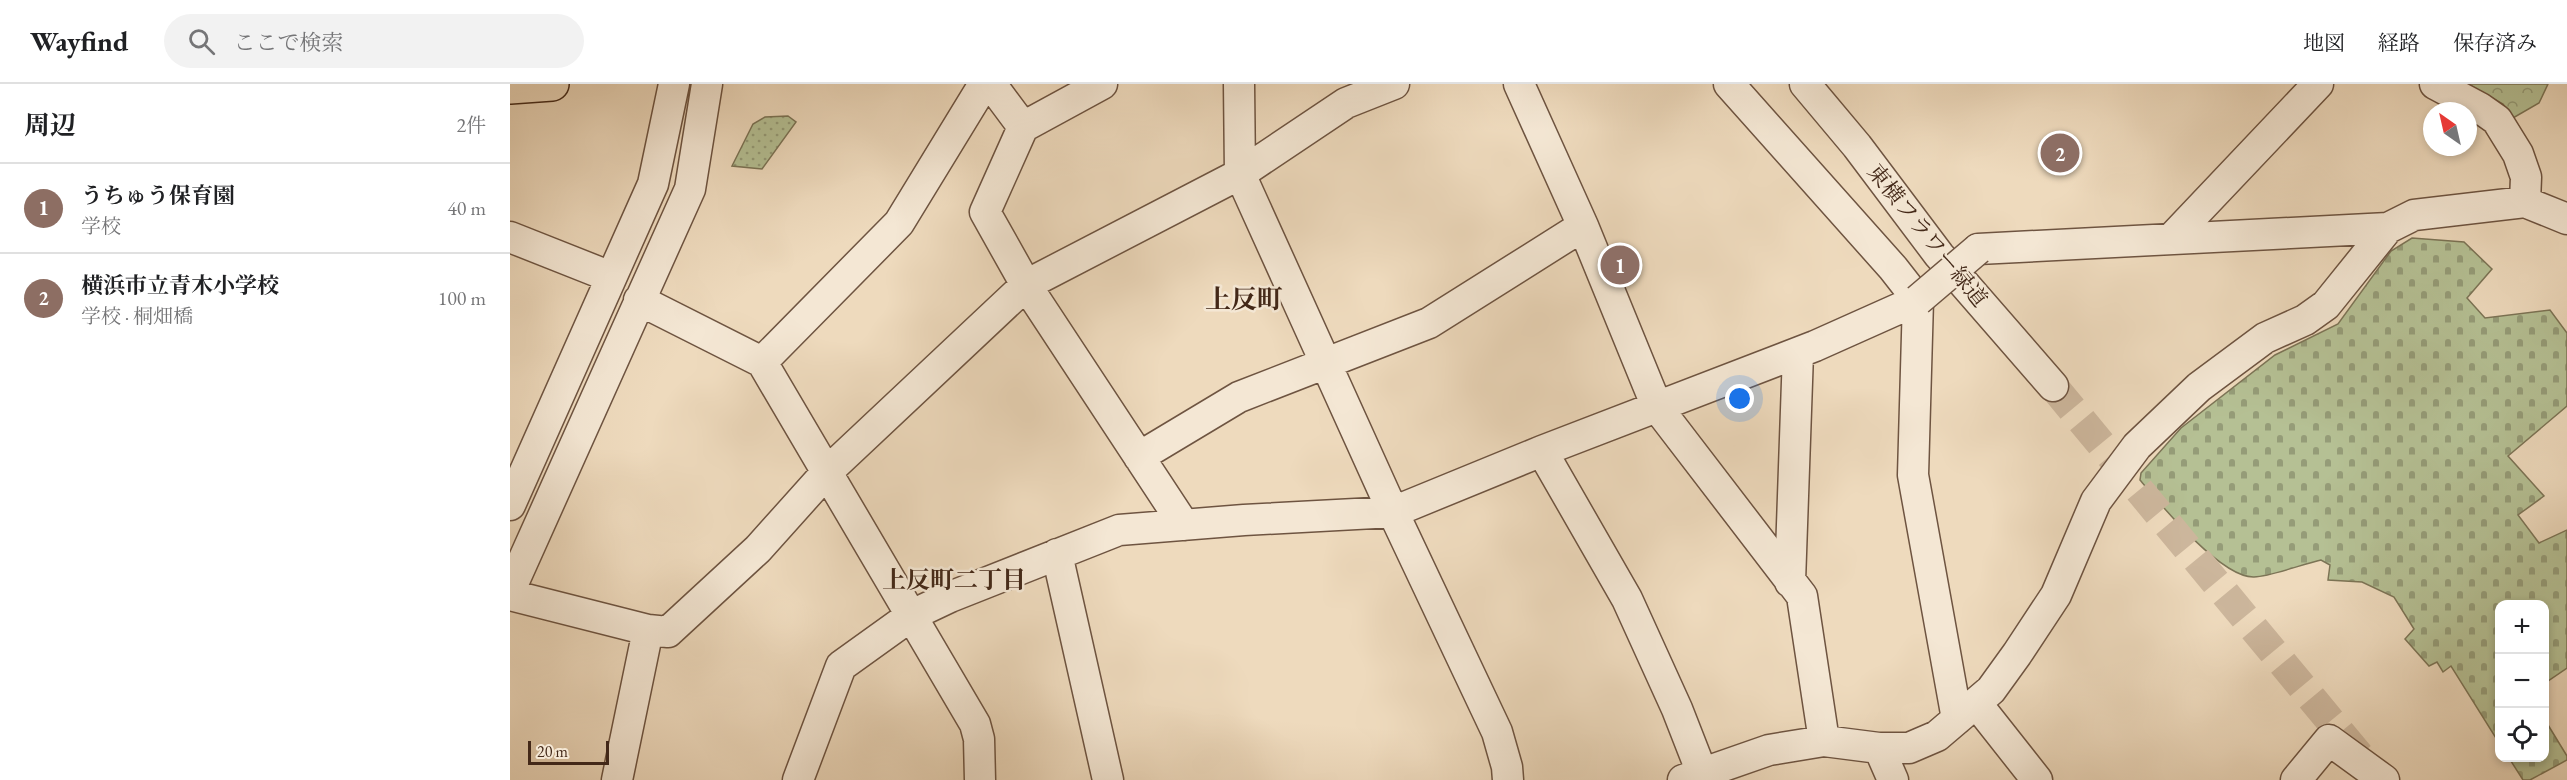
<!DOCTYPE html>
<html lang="ja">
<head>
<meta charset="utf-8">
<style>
  body { margin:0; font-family:"EB Garamond","Noto Serif JP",serif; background:#f2f2f2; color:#202124 }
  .controls { position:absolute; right:18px; bottom:18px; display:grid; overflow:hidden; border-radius:12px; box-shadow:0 3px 9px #0003 }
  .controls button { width:54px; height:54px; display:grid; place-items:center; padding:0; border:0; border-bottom:2px solid #e0e0e0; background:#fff; color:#202124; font:30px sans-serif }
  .compass { position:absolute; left:1913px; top:18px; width:54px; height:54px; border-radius:50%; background:#fff; box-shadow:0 3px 9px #0003; rotate:326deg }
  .scale { position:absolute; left:18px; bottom:15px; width:81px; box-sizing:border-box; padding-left:6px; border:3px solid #432818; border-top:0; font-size:16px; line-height:21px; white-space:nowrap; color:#432818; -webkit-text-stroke:4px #f4e7d4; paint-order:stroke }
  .you { position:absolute; left:1230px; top:315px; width:21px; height:21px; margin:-15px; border:4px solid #fff; border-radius:50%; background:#1a73e8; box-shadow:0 0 0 9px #1a73e833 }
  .badge { display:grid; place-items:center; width:39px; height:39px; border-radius:50%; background:#8f2418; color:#fff; font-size:20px; font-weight:700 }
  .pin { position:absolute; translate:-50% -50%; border:3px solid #fff; box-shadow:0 2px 6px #0006 }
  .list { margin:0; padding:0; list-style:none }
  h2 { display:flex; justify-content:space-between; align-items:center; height:78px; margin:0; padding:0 24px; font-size:26px }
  h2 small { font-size:20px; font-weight:400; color:#757577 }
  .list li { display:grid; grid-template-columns:39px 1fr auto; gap:18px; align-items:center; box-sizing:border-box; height:90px; padding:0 24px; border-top:2px solid #e0e0e0 }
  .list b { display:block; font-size:22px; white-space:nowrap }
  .list p { margin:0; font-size:20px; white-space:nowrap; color:#757577 }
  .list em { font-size:20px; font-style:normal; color:#757577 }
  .icon { flex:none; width:33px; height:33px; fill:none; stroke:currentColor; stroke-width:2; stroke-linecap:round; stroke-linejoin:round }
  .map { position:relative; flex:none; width:2057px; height:696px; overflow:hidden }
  header { display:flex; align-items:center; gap:36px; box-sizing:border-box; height:84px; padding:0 30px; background:#fff; border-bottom:2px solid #e0e0e0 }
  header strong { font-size:28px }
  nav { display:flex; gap:33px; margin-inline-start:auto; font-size:21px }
  .search { width:420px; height:54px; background:#f2f2f2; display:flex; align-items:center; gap:15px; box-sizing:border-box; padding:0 21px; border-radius:33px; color:#757577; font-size:22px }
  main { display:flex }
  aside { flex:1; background:#fff }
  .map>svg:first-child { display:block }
  .grass { fill:url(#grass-dots); stroke:#7c7456; stroke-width:1.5 }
  .cemetery { fill:url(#cemetery-stones); stroke:#7c7456; stroke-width:1.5 }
  .park { fill:url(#park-crowns); stroke:#7c7456; stroke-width:1.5 }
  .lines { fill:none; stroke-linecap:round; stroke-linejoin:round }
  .minor-tunnel { stroke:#ccb69c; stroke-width:30; stroke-dasharray:30 15; stroke-linecap:butt }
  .minor-casing { stroke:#6e5441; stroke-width:33 }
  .highway-casing { stroke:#432818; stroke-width:36 }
  .minor { stroke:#f4e7d4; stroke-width:30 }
  .highway { stroke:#eedabd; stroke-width:33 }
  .minor-bridge-casing { stroke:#6e5441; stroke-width:33; stroke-linecap:butt }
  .minor-bridge { stroke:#f4e7d4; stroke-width:30 }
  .labels { text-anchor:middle; stroke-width:5; stroke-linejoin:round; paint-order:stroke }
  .street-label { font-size:22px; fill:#432818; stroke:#f4e7d4 }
  .neighbourhood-label { font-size:24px; font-weight:bold; fill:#432818; stroke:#f4e7d4 }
  .quarter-label { font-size:26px; font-weight:bold; fill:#432818; stroke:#f4e7d4 }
</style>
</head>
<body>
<header>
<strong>Wayfind</strong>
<div class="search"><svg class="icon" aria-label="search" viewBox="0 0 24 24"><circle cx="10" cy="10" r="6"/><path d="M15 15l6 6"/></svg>ここで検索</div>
<nav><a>地図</a><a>経路</a><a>保存済み</a></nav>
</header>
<main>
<aside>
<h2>周辺<small>2件</small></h2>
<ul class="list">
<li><span class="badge" style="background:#8d6e63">1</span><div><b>うちゅう保育園</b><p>学校</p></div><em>40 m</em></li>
<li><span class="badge" style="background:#8d6e63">2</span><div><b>横浜市立青木小学校</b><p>学校 · 桐畑橋</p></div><em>100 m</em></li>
</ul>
</aside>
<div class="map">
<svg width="2057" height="696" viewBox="0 0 2057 696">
  <defs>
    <pattern id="grass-dots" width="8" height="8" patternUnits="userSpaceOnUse" patternTransform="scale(1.5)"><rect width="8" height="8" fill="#b5c094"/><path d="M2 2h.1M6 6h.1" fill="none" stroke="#959c78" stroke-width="1.8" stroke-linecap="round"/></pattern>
    <pattern id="cemetery-stones" width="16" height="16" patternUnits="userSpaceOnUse" patternTransform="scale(1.5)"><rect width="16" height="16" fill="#b5c094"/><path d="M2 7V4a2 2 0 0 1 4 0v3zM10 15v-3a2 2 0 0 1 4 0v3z" fill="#959c78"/></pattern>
    <pattern id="park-crowns" width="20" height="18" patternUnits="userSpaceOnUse" patternTransform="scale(1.5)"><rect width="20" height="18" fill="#b5c094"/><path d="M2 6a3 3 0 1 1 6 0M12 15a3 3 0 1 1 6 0" fill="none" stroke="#959c78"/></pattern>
  </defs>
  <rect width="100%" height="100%" fill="#eedabd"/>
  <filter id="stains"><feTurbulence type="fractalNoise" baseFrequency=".00333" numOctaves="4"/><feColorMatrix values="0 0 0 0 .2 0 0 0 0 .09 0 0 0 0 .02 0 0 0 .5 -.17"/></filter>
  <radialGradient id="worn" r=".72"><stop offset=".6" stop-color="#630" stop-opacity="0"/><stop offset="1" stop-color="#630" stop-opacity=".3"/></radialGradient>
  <!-- grass -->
  <path class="grass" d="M278,32L286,38L252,85L222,82L243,40L255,33Z"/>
  <!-- cemetery -->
  <path class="cemetery" d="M1902,154L1954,158L1982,185L1957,214L1975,234L2040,226L2057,249V322L1998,372L2034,412L2008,431L2029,459L2057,446V584L2035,599L2034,520H1990L1989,659L1941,582L1933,588L1927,578L1919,582L1895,555L1904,545L1884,513L1852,498L1818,496L1820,481L1811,476C1793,480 1762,492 1744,493C1711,494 1651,421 1630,396L1631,389L1671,344L1765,271L1828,240L1881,167Z
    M2035,636L2057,672V676L2020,696H2013L1999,674H2034Z"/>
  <!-- park -->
  <path class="park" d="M1958,0H2038L2029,19L2003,34L1993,20Z"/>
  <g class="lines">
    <!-- minor-tunnel -->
    <path class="minor-tunnel" d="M1543,302L1852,675"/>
    <defs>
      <path id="minor" d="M481,0L513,43L592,0
        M729,0L730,90L883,428L987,648L997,683L998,696
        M1009,0L1073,142L1147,323L1292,512L1314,657
        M1219,0L1383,184L1408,216L1403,391L1447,635
        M1295,0L1347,62L1429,171L1543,302
        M1925,0L1970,24L1987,36L2008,70L2016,93L2015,118
        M513,43L475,128L516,201L674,441
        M0,153L101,193
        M1661,155L1808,0
        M1468,165L1878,144
        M129,216L252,278L465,640L469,655L470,696
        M252,278L389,139L474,0
        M1032,367L1117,515L1167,625L1192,689
        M629,373L729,313L919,239L1073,142
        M0,421L143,100L164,0
        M547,470L598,696
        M1280,498L1288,269
        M0,506L180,105L197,0
        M0,511L138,546L158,548L248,465L317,388L516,201L730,90L836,19L884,0
        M1467,620L1527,696
        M1369,664L1383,696
        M107,696L138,546
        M288,696L331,582L402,531L440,513L609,446L734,436L883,428L1032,367L1305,262L1408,216
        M1173,696L1259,666L1314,657L1369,664H1399L1427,652L1481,606L1507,570L1546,511L1586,417L1627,362L1689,303L1755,254L1795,236L1816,221L1878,144L1904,131L2015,118L2057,135
        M1786,696L1819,656L1874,696"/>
      <path id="highway" d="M0,3L42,0"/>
    </defs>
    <!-- minor casing -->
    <use href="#minor" class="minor-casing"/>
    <!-- highway casing -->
    <use href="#highway" class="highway-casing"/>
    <!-- minor -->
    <use href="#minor" class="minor"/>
    <!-- highway -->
    <use href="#highway" class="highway"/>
    <defs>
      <path id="minor-bridge" d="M1408,216L1468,165"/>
    </defs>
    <!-- minor-bridge casing -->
    <use href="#minor-bridge" class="minor-bridge-casing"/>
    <!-- minor-bridge -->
    <use href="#minor-bridge" class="minor-bridge"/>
  </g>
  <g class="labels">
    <!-- street labels -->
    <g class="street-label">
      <text transform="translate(1418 151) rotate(51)" y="8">東横フラワー緑道</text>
    </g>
    <!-- neighbourhood labels -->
    <g class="neighbourhood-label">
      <text x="444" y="504">上反町二丁目</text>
    </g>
    <!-- quarter labels -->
    <g class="quarter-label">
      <text x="734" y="224">上反町</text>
    </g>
  </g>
  <rect width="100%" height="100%" filter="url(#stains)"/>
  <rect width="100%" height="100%" fill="url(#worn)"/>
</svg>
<div class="controls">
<button>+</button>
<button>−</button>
<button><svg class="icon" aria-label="locate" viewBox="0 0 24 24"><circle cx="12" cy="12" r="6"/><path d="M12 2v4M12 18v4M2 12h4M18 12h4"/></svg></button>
</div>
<svg class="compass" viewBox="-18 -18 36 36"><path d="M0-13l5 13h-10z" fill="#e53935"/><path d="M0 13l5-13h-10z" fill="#757577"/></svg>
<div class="scale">20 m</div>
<div class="you"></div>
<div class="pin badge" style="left:1110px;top:181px;background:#8d6e63">1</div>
<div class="pin badge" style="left:1550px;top:69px;background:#8d6e63">2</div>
</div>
</main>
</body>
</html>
